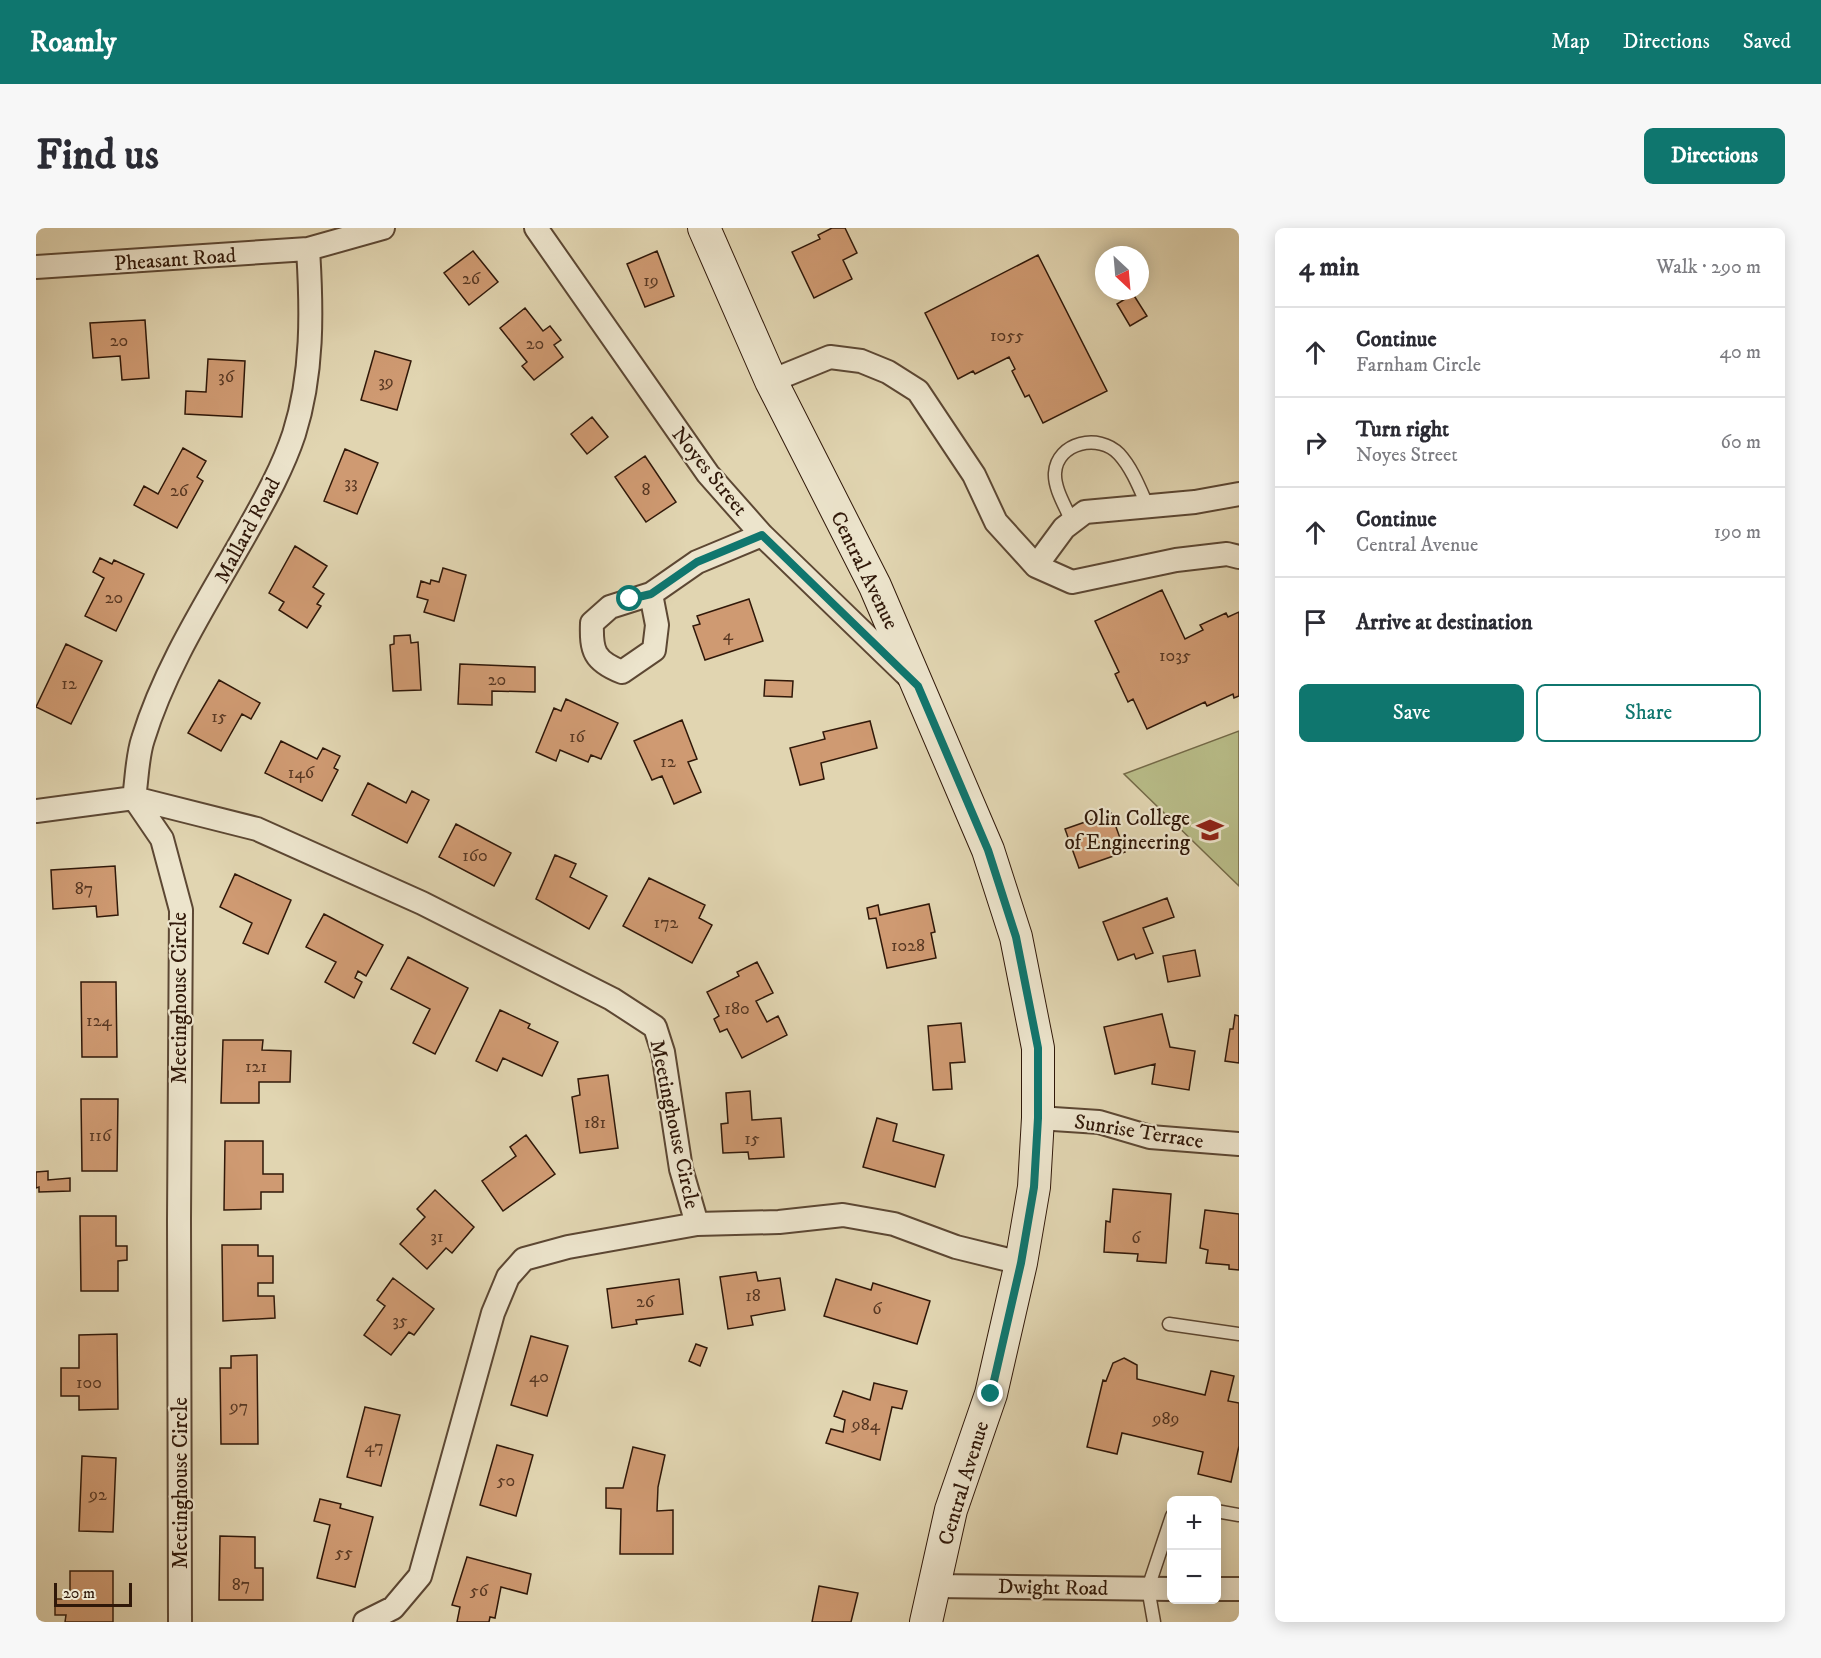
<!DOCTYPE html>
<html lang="en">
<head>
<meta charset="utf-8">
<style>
  body { margin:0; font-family:"IM FELL DW Pica",serif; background:#f7f7f7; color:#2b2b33 }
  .controls { position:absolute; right:18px; bottom:18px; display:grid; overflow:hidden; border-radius:9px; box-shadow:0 3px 15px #0003 }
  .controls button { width:54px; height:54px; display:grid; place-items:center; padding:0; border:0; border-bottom:2px solid #e1e1e2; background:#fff; color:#2b2b33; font:30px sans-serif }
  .compass { position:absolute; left:1059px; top:18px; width:54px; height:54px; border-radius:50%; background:#fff; box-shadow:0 3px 15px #0003; rotate:154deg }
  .scale { position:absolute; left:18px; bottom:15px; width:78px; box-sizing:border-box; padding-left:6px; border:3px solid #301809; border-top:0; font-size:16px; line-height:21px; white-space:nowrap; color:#301809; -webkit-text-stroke:4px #ece4cc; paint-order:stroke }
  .stop { position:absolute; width:18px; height:18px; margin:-14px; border:4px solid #0f766e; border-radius:50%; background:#fff }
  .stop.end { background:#0f766e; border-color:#fff; box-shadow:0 2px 6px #0008 }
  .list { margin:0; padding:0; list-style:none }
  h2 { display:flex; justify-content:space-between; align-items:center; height:78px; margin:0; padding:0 24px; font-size:26px }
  h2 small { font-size:20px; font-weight:400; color:#7c7c81 }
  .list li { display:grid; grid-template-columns:39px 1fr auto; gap:18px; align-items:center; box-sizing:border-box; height:90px; padding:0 24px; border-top:2px solid #e1e1e2 }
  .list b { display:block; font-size:22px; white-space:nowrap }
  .list p { margin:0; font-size:20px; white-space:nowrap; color:#7c7c81 }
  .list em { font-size:20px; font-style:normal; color:#7c7c81 }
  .actions { display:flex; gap:12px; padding:18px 24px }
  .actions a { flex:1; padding:14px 0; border:2px solid #0f766e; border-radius:9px; text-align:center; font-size:21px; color:#0f766e }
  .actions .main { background:#0f766e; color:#fff }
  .icon { flex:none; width:33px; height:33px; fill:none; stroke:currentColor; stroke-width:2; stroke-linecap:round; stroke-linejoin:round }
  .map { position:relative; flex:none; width:1203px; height:1394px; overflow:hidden; border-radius:9px }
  header { display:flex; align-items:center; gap:36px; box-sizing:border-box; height:84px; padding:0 30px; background:#0f766e; color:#fff }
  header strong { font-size:28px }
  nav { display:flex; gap:33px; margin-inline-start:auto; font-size:21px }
  .intro { display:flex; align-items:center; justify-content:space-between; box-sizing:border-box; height:144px; padding:0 36px }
  h1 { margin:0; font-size:42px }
  .button { padding:15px 27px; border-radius:9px; background:#0f766e; color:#fff; font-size:21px; font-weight:700 }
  main { display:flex; gap:36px; padding:0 36px }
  aside { flex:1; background:#fff; border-radius:9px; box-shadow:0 3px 15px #0003 }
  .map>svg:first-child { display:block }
  .green { fill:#b8bc88; stroke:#746a48; stroke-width:1.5 }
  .building { fill:#cf9a72; stroke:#301809; stroke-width:1.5 }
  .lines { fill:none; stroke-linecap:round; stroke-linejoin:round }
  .service-casing { stroke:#5c4733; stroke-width:15 }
  .minor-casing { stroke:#5c4733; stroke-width:26 }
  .secondary-casing { stroke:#301809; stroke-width:34 }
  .service { stroke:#ece4cc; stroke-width:12 }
  .minor { stroke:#ece4cc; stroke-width:22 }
  .secondary { stroke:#ece4cc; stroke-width:32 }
  .route { stroke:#0f766e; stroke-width:8 }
  .labels { text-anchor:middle; stroke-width:4.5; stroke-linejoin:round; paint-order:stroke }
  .number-label { font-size:18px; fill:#583823 }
  .street-label { font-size:21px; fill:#301809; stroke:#ece4cc }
  .poi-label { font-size:21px; fill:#301809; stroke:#ece4cc; text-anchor:end }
</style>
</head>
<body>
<header>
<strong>Roamly</strong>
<nav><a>Map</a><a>Directions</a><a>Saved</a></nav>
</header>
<div class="intro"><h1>Find us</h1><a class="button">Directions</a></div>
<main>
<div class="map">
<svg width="1203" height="1394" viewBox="0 0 1203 1394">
  <rect width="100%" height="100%" fill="#e1d5b1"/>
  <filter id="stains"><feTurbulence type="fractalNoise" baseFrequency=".00333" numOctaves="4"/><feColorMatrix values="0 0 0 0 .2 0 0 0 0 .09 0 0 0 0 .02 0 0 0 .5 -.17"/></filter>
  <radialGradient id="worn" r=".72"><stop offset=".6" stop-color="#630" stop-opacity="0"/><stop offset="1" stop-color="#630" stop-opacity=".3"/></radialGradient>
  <!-- green -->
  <path class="green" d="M1203,503V658L1088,546Z"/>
  <!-- building -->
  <path class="building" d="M796,0H809L821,25L807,32L816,51L778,70L756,24L784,11L782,7Z
    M437,23L462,54L433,77L408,45Z
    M621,23L638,68L609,79L591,36Z
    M1002,27L1071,163L1007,195L993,167L989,169L976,143L979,141L973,129L939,146L937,143L922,151L889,85Z
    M1097,66L1111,88L1094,98L1081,76Z
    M489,80L507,103L514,98L525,112L518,117L527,129L498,152L486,138L491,134L464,100Z
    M109,92L113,150L86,152L84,128L57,130L54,95Z
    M339,123L375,133L361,182L325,172Z
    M172,131L209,133L206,189L149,186L150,163L170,164Z
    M556,189L572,209L551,226L535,206Z
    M147,220L170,233L161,249L167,253L141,300L98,277L108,258L122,266Z
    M309,221L342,235L321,286L288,273Z
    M609,228L640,274L610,294L579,249Z
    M259,318L291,338L277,359L288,366L281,376L285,378L271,400L243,382L248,374L233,365Z
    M64,330L76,336L78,332L108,346L80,403L49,388L68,350L57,344Z
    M407,340L430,347L418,393L388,384L392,372L381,369L385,353L394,356L395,352L403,354Z
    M1126,362L1149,411L1167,402L1164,397L1190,385L1192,389L1203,384V468L1198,470L1197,466L1171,478L1169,474L1111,501L1097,471L1092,474L1079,446L1083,444L1059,393Z
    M713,371L727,413L669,432L657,398L664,396L661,388Z
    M374,407L375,415L382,414L385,462L357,463L354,417L358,416V408Z
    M30,416L66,433L35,496L0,479Z
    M424,436L499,439V464L456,463V477L422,476Z
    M183,452L224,475L215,491L206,486L185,523L152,505Z
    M729,452L757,453L756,469L728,468Z
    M530,471L582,495L565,531L555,527L552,534L524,522L520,533L500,524L518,480L525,483Z
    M646,492L661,531L652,534L665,564L638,576L626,548L616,552L598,513Z
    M834,493L841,520L785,535L788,551L764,557L754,520L789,511L787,504Z
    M245,513L281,531L287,520L304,528L298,540L302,542L286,573L229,545Z
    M332,555L370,575L376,563L393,572L371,615L316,587Z
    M1075,585L1089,624L1043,640L1029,601Z
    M420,596L475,625L458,658L403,629Z
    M519,627L540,636L534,649L571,668L553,701L500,671Z
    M79,638L82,687L61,689L60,678L17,681L15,642Z
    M199,646L255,672L232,726L207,715L216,695L184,679Z
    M613,650L669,677L663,690L676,697L656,735L587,698Z
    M1131,670L1138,689L1107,700L1117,725L1100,731L1098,726L1082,732L1067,694Z
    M893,676L899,704L895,705L900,730L851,740L840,690L833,691L831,680L842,677L844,687Z
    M288,686L347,717L330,748L322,743L319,750L326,754L318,770L289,754L300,734L270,719Z
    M1159,722L1164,748L1132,754L1127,728Z
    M372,729L432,760L399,826L377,815L394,781L355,761Z
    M721,734L737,765L720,773L731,794L742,788L751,807L706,830L691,801L684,804L678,791L683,788L671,764L703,748L701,744Z
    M45,754H80L81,829H46Z
    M464,782L494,796L492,800L522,814L506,848L467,830L461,843L440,833Z
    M1126,786L1134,819L1159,823L1153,862L1116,856L1119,836L1079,846L1068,799Z
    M1199,787L1203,788V835L1189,833L1194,801H1197Z
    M925,795L929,834L914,835L916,861L897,862L892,798Z
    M187,812H227L226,822L255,823L254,854H223V875H185Z
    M572,847L582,920L544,925L536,869L544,867L542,851Z
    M714,863L716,892L745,890L748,929L713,931L712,924L687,925L685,896L692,895L690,865Z
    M45,871H82L81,943H46Z
    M841,890L861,896L857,913L908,927L899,959L827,939Z
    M490,907L519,946L467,983L446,953L480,928L474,919Z
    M189,913H227V946H247V964H225V981L188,982Z
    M12,943V952L34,950V963L3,964V959L0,960V944Z
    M1077,961L1135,966L1130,1035L1101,1033L1102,1026L1068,1024L1070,993L1074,994Z
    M399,962L438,999L416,1025L410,1020L391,1041L364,1016L389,989L381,981Z
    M1169,982L1203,986V1042L1193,1041V1037L1170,1035L1172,1022L1164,1020Z
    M44,988H80V1018H91V1032L82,1033V1063H45Z
    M186,1017H222V1028H237V1055H222V1068H238L239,1090L187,1093Z
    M720,1044L722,1053L744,1050L749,1082L715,1088L717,1097L692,1101L684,1049Z
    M357,1050L398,1081L378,1107L373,1104L355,1127L328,1107L349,1078L341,1072Z
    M643,1051L647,1086L600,1092L601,1096L576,1100L571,1061Z
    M800,1051L835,1062L837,1055L894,1073L881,1116L788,1088Z
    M81,1106L82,1181L43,1182V1168H25V1140H43V1107Z
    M495,1108L532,1118L511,1188L475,1177Z
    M660,1116L671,1120L664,1138L653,1133Z
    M221,1127L222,1216H185L184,1140H195V1128Z
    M1088,1130L1101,1137V1151L1169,1167L1175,1143L1198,1148L1192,1173L1203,1175V1218L1195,1254L1162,1246L1167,1224L1086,1205L1081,1226L1051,1219L1067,1152L1070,1153L1077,1135Z
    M838,1155L871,1163L866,1181L856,1179L844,1232L790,1215L795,1201L807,1204L809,1192L798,1188L807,1163L834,1172Z
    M329,1179L364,1187L345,1258L311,1249Z
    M461,1217L497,1227L480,1288L444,1277Z
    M597,1219L629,1227L622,1259L621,1283L637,1282V1326H584L585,1281L570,1280V1260H587Z
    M46,1228L80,1230L77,1304L43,1303Z
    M284,1271L305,1276L304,1280L337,1289L319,1359L281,1350L294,1297L278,1293Z
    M184,1308L219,1309V1340H227V1372H183Z
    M431,1329L495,1346L491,1366L465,1359L459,1390L454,1389L453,1394H421L424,1379L416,1377Z
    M34,1343H77V1394H29L30,1387H19V1371H34Z
    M783,1358L822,1365L815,1394H776Z"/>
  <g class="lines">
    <defs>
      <path id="service" d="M1036,294C1030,279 1018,261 1019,245C1021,214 1063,205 1083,226C1096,240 1104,261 1112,279
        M1133,1096L1203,1106
        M1180,1283L1203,1287
        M1118,1394L1112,1360L1136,1288"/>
      <path id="minor" d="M500,0L672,246L726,307L873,449
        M0,39L272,21L347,0
        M735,153L794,129L825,133L852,144L882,163L938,247L960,294L1000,338L1036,354L1140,332L1191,326L1203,329
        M1000,338L1028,300L1049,284L1159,274L1203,266
        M615,366L574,379L556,395C555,423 558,433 586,444L618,422L621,397L615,366L661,334L726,307
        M98,570L126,611L145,682L143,992L144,1394
        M98,570C101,551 101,529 107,511C130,436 175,368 213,300C230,270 247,239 258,206C277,146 276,83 272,21
        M0,583L98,570L221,601L386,675L576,771L619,799L627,824L645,941L661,996L743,994L807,987L858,996L920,1019L985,1035
        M1002,890L1063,894L1114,909L1203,916
        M898,1358L1136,1361
        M1180,1361H1203
        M329,1394L357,1380L384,1348L457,1085L472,1049L488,1031L532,1019L661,996"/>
      <path id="secondary" d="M668,0L735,153L839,358L952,622L980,709L1002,820V890L998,959L985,1035L955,1166L915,1282L890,1394"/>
    </defs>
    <!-- service casing -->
    <use href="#service" class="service-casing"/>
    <!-- minor casing -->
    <use href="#minor" class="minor-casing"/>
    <!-- secondary casing -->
    <use href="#secondary" class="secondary-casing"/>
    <!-- service -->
    <use href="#service" class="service"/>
    <!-- minor -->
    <use href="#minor" class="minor"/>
    <!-- secondary -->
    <use href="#secondary" class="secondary"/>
  </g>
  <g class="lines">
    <!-- route -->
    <path class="route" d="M594,371L615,366L661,334L726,307L882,458L952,622L980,709L1002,820V890L998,959L985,1035L955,1166"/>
  </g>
  <!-- icons -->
  <defs>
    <symbol id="university-bare" viewBox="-9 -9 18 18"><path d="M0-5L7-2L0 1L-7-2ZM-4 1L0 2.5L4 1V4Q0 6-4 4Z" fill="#8f2418" stroke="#ece4cc" stroke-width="2.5" paint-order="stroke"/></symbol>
  </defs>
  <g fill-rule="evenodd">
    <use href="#university-bare" x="1155" y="583" width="38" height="38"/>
  </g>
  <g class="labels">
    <!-- number labels -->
    <g class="number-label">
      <text x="435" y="56">26</text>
      <text x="615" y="58">19</text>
      <text x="971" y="113">1055</text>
      <text x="83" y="118">20</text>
      <text x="499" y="121">20</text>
      <text x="190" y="154">36</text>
      <text x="350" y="159">39</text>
      <text x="315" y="260">33</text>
      <text x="610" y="267">8</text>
      <text x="143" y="268">26</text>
      <text x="78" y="375">20</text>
      <text x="692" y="412">4</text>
      <text x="1139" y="433">1035</text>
      <text x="461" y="457">20</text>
      <text x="33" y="461">12</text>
      <text x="183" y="494">15</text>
      <text x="541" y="514">16</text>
      <text x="632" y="539">12</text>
      <text x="265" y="550">146</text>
      <text x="439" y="633">160</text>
      <text x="48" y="666">87</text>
      <text x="630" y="700">172</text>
      <text x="872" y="723">1028</text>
      <text x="701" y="786">180</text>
      <text x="63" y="798">124</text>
      <text x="220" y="844">121</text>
      <text x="559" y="900">181</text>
      <text x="64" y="913">116</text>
      <text x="716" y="916">15</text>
      <text x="401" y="1014">31</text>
      <text x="1100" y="1015">6</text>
      <text x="717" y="1073">18</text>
      <text x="609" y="1079">26</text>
      <text x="841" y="1086">6</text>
      <text x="364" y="1098">35</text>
      <text x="503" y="1154">40</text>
      <text x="53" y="1160">100</text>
      <text x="203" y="1184">97</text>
      <text x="1130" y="1196">989</text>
      <text x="830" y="1202">984</text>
      <text x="338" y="1224">47</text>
      <text x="470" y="1258">50</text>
      <text x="62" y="1272">92</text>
      <text x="308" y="1330">55</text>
      <text x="205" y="1362">87</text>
      <text x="443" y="1368">56</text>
    </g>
    <!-- street labels -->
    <g class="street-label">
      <text transform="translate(139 31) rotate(-4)" y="7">Pheasant Road</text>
      <text transform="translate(674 243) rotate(51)" y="7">Noyes Street</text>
      <text transform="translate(211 302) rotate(-62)" y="7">Mallard Road</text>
      <text transform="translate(829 342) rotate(64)" y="7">Central Avenue</text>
      <text transform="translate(143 770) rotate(-90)" y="7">Meetinghouse Circle</text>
      <text transform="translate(639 896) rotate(78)" y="7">Meetinghouse Circle</text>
      <text transform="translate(1103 903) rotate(9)" y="7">Sunrise Terrace</text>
      <text transform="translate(144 1255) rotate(-90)" y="7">Meetinghouse Circle</text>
      <text transform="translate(927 1255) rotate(-73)" y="7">Central Avenue</text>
      <text transform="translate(1017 1359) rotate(1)" y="7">Dwight Road</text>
    </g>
    <!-- poi labels -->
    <g class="poi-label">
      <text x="1154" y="597">Olin College<tspan x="1154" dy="24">of Engineering</tspan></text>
    </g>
  </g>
  <rect width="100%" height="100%" filter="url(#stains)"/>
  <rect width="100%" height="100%" fill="url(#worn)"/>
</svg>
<div class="controls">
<button>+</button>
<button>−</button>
</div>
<svg class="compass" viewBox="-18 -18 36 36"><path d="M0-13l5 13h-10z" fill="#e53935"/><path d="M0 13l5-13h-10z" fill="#7c7c81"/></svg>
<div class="scale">20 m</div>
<div class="stop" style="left:594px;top:371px"></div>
<div class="stop end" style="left:955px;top:1166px"></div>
</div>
<aside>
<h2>4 min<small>Walk · 290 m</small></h2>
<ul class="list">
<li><svg class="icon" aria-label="ahead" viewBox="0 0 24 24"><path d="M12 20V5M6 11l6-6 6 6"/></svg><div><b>Continue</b><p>Farnham Circle</p></div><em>40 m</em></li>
<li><svg class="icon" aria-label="right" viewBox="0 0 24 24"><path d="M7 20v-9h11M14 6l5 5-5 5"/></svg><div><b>Turn right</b><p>Noyes Street</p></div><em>60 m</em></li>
<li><svg class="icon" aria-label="ahead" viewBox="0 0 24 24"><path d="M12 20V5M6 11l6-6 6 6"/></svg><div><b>Continue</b><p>Central Avenue</p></div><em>190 m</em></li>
<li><svg class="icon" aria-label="arrive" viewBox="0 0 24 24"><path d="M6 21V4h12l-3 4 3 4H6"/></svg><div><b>Arrive at destination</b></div></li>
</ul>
<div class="actions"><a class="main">Save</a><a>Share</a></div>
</aside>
</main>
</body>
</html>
